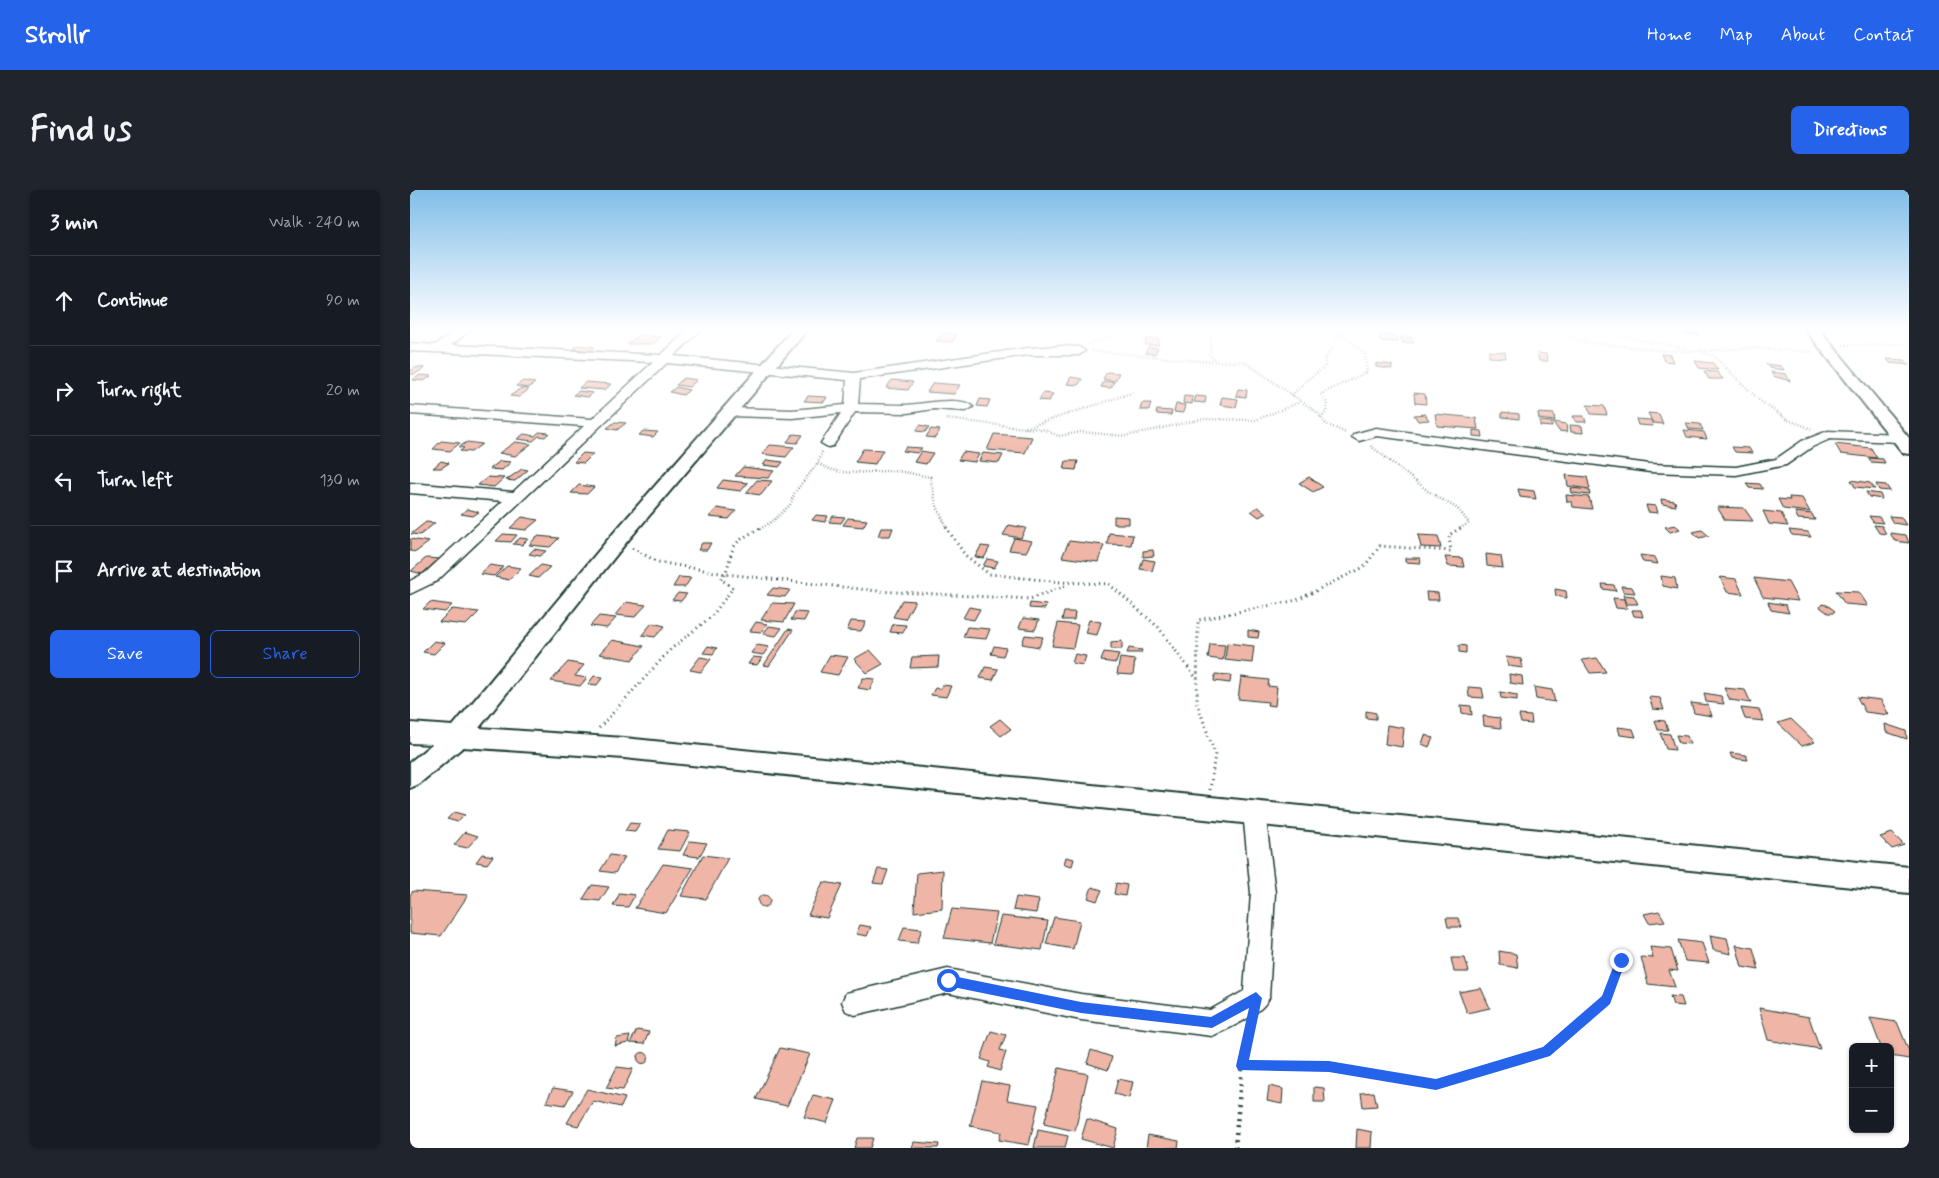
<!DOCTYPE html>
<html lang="en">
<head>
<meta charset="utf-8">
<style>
  body { margin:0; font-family:Mynerve,sans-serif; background:#20242c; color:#f1f3f6 }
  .controls { position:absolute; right:15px; bottom:15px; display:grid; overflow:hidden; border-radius:8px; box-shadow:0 1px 4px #0004 }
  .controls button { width:45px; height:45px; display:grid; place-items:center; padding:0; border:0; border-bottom:1px solid #363941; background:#171b24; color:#f1f3f6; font:25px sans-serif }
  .stop { position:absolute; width:15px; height:15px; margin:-11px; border:4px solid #2563eb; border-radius:50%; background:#fff }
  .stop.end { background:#2563eb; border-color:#fff; box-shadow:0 1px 5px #0008 }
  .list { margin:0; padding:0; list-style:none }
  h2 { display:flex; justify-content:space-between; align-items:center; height:65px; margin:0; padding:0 20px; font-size:21px }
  h2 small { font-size:16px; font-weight:400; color:#9ea1a6 }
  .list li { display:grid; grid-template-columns:32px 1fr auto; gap:15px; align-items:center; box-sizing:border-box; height:90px; padding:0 20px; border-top:1px solid #363941 }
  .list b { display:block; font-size:19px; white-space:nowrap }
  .list em { font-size:16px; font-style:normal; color:#9ea1a6 }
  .actions { display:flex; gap:10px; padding:15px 20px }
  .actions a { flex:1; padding:11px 0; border:1px solid #2563eb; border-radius:8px; text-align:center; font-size:18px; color:#2563eb }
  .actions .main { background:#2563eb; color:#fff }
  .icon { flex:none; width:28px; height:28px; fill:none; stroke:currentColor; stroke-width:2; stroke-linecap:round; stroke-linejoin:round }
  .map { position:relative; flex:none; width:1499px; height:958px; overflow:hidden; border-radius:8px }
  header { display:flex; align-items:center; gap:30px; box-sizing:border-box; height:70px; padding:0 25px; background:#2563eb; color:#fff }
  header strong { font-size:24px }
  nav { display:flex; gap:28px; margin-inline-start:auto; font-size:18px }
  .intro { display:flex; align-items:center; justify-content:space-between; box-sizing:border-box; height:120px; padding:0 30px }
  h1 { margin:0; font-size:35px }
  .button { padding:12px 22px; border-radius:8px; background:#2563eb; color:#fff; font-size:18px; font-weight:700 }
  main { display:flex; gap:30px; padding:0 30px }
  aside { flex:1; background:#171b24; border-radius:8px; box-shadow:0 1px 4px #0004 }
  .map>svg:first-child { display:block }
  .building { fill:#efb5a7; stroke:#1f3d34 }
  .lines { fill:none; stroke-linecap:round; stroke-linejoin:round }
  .minor-casing { stroke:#1f3d34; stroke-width:3 }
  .tertiary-casing { stroke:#1f3d34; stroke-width:4 }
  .path-far2 { stroke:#1f3d34; stroke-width:2.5; stroke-dasharray:0.5 2.5; stroke-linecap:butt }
  .path-far1 { stroke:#1f3d34; stroke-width:3; stroke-dasharray:1 4; stroke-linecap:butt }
  .path { stroke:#1f3d34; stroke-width:4.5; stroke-dasharray:2 5; stroke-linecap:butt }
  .minor { fill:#fff; fill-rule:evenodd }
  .tertiary { fill:#fff; fill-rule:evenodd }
  .route { fill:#2563eb }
</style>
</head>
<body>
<header>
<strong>Strollr</strong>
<nav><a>Home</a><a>Map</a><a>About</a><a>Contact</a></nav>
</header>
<div class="intro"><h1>Find us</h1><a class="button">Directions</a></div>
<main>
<aside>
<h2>3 min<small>Walk · 240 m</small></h2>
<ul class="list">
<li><svg class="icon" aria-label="ahead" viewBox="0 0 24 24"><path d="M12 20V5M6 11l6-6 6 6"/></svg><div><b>Continue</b></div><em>90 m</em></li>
<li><svg class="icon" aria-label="right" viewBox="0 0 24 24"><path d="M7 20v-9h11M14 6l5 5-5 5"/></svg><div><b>Turn right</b></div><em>20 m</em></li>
<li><svg class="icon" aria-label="left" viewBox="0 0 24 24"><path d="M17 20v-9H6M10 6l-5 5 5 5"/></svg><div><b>Turn left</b></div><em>130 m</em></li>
<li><svg class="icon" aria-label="arrive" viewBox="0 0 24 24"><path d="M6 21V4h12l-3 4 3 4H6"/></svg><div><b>Arrive at destination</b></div></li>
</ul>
<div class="actions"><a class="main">Save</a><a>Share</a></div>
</aside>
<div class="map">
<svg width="1499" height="958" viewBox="0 0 1499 958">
  <rect width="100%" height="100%" fill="#fff"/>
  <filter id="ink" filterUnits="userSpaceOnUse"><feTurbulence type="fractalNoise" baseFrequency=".02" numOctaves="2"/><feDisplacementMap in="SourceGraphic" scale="10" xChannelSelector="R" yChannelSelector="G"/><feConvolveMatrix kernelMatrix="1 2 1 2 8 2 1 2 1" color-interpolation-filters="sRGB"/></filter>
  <g filter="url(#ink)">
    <!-- building -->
    <path class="building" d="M1272,140L1287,141L1289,145L1274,144Z
      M532,143L547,144L542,152L526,151Z
      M229,145L251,147L243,154H217Z
      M969,145L987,146L988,152L970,151Z
      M990,147H1001L1004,153H993Z
      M736,149H749L748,155H735Z
      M168,155L185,157L180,161L163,159Z
      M738,157L748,158L745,164L735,163Z
      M1079,161L1095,162L1096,168L1079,167Z
      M1127,163L1136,164L1138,171H1129Z
      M1251,164L1260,165L1263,172L1254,171Z
      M1477,169L1495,170L1499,175L1480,173Z
      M1285,171L1303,173L1308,180L1289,178Z
      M966,173L982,175V179L966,177Z
      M1356,174L1371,176L1374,180L1359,178Z
      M7,177L15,178L5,184H0V181Z
      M1294,181L1307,182L1313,189H1299Z
      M697,182L709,183L705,191L693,189Z
      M1361,182L1376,184L1380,191L1363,186Z
      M10,185L21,186L14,191L3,190Z
      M661,187L672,189L668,195L657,194Z
      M274,188L287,190L279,197L266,195Z
      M482,190L503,192L498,200L476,198Z
      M113,191L125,193L118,198L106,196Z
      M694,191L704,192L701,198L691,197Z
      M176,192L201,194L195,200L169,198Z
      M523,193L550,195L544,204L517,202Z
      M266,197L279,200L273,205L260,202Z
      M111,198L119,199L109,207L100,206Z
      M828,199L837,200L836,207L826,206Z
      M169,201L183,203L178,207L163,205Z
      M633,203L643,204L639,211L629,210Z
      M1004,203L1015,204L1016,214L1005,213Z
      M398,206L417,207L414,212L394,211Z
      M774,206L783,207L782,214L773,213Z
      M786,206L796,207L795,213L784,212Z
      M812,207L828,209L826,217L810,215Z
      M570,209L580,210L577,217L567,216Z
      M732,213H741L739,220H730Z
      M766,214L775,215L773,223L764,222Z
      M1177,215L1194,216L1197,225L1181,224Z
      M747,220L762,221L761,225L746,224Z
      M1092,222L1109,224V229L1092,227Z
      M1128,223L1144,224L1145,231L1129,229Z
      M1238,223L1249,224L1253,234L1243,233Z
      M1015,224L1019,230L1008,231L1004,225Z
      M1025,224L1066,228L1068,239L1027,236Z
      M1163,226H1174L1176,232H1166Z
      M1226,229L1241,230L1243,236L1228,235Z
      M1130,231L1142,232V237L1130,236Z
      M205,232L216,233L207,240L197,238Z
      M1143,232L1156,234L1157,242L1149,241Z
      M1276,233L1290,234L1293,240L1279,239Z
      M510,235L519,237L515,242L506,241Z
      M1160,235L1172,236L1173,243L1161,242Z
      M521,239L530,240L525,248L516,247Z
      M1063,240L1072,241L1073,247L1063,246Z
      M1274,240L1294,242L1297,249L1277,247Z
      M233,241L248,242L243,247L229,245Z
      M129,242L139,243L135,247L129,246L123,251L107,249L114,244L125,246Z
      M383,244L393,245L387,253L377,252Z
      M584,244L622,247L615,263L577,260Z
      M31,251L50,253L40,261L23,259Z
      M57,252L72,254L61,262L50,261L54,258L49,257Z
      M105,252L121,254L105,266L89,263Z
      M1425,254L1461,258L1467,268L1431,264Z
      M360,255L384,257L376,267L352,264Z
      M496,257L512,258L507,263L493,261Z
      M1322,257L1339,258L1342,263L1325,262Z
      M453,259L473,260L465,274L445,272Z
      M511,261L523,263L516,274L504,272Z
      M553,262L569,264L565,272L548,270Z
      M173,263L183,264L174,273L164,272Z
      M573,263L593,265L589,273L569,271Z
      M1459,268L1473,269L1475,273L1461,272Z
      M357,270L373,272L369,277L353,275Z
      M31,271L39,273L31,278H23Z
      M90,271L101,272L92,280L80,279Z
      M656,271H668L666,280L654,279Z
      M333,277L364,281L358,288L325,286Z
      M112,279L118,280L105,291L96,290Z
      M1156,285L1177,287L1180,299L1158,296Z
      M78,287L94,288L84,297L68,295Z
      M899,287L913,297L903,302L889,293Z
      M313,290L338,293L331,301L307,298Z
      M347,290L362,291L351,305L336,303Z
      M1441,290L1460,293L1465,299L1445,297Z
      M1336,293L1350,294L1353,299L1339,298Z
      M1466,294L1476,295L1480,301L1469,300Z
      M169,295L184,297L177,304L161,303Z
      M1161,298L1179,300L1180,305L1162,303Z
      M1108,299L1124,301L1126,309L1110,307Z
      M1456,302L1470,304L1472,309L1459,307Z
      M1156,305L1179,307L1182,319L1163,317L1162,312H1157Z
      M1379,307L1392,308L1400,322L1373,319L1368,309L1380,310Z
      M1251,309L1265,311L1266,316L1252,314Z
      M1236,315L1246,316L1248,323L1238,322Z
      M848,317L856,323L849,327L841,321Z
      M1307,317L1334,318L1343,331L1315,330Z
      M307,318L326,321L319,329L299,327Z
      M57,319L69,322L63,326L51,324Z
      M1353,321L1371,323L1378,336L1359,334Z
      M1385,322L1402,324L1405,330L1388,329Z
      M406,325L418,326L415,332L402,330Z
      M423,326L435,327L431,333L419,332Z
      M704,326L719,327V334H704Z
      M1459,326L1469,327L1473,333L1463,332Z
      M1479,326L1491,327L1496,335L1483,333Z
      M112,327L128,330L116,340L100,338Z
      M438,328L457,330L453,337L433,335Z
      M16,332L25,333L10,345L1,344Z
      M599,335L616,338L611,348L593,345Z
      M1265,335L1270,339L1260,342L1255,337Z
      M1464,335L1472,336L1476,344L1469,343Z
      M471,338H483L480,346H468Z
      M1292,340L1299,346L1289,348L1283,342Z
      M1379,340L1398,342L1401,347L1382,345Z
      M699,343L723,345L721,355L697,354Z
      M1480,343L1496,345L1499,353L1485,351Z
      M93,344L107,345L101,352L86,351Z
      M1008,345L1028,346L1031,358L1011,357Z
      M127,346L149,348L140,357L119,355Z
      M110,348L118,349L112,355L103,354Z
      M604,348L622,351L616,362L599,360Z
      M0,349L19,352L6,362L0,361Z
      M659,351L694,355L688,372L652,367Z
      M292,353H301L297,360H288Z
      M571,356L580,357L574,368L565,367Z
      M124,359L136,361L130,366L119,364Z
      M743,360L744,366L733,367V361Z
      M1076,364L1091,366L1093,378L1077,376Z
      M1230,365L1245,367L1248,374L1233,372Z
      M1035,367L1052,368L1054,377L1038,376Z
      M16,368L29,369L12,384L1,381Z
      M995,368H1010L1011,373L995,372Z
      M577,369L588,371L584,378L573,376Z
      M733,369L745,371L742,381L730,379Z
      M80,375L93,377L84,386L70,384Z
      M131,375L140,377L128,388L119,386Z
      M97,376L111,378L99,390L85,387Z
      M1251,386L1265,388L1267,399L1253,396Z
      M269,387L281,388L275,397H263Z
      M1310,387L1326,389L1333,404L1317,402Z
      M1344,388L1378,392L1388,411L1353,407Z
      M1192,394L1204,395L1206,401L1193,399Z
      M1211,396L1222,397L1225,403L1213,402Z
      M363,398L380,400L375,407L357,405Z
      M1145,399L1156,401L1157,408L1146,406Z
      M1426,401L1449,402L1458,416L1435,414Z
      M1016,402L1028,403L1029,410H1017Z
      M268,403L277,404L271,411L262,410Z
      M1213,405L1224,406L1228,414H1216Z
      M1203,408L1214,409L1217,419L1206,418Z
      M492,410L505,411L495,429L483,427Z
      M20,412L42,415L35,422L13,419Z
      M216,412L236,415L225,427L205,425Z
      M1358,412L1376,415L1379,423L1361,420Z
      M362,413L384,414L374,432L351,430Z
      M620,413L636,415L635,419L619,418Z
      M1412,414L1417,415L1425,421L1423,423H1418L1410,417Z
      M559,417L570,419L564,430L553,428Z
      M42,419L69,422L56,435L29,432Z
      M1222,420H1231L1233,427L1224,426Z
      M385,422L398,423L394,431L381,430Z
      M654,422H665L664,430H652Z
      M189,426L206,428L197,438L180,436Z
      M613,428L629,430L625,440L609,438Z
      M679,430L691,432L687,445L675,443Z
      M441,431L456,432L451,441L437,440Z
      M346,432L357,434L351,442L340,441Z
      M242,433L255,436L245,447L232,445Z
      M648,433L668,435L663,458L642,456Z
      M483,434L496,435L493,443L480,442Z
      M359,436L372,438L366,446L353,444Z
      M557,437L580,439L576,449L553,447Z
      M378,439L383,440L359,476L354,475Z
      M838,440L849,442L848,448L838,447Z
      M615,445L633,447L629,457L612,454Z
      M202,450L234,456L222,470L189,464Z
      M24,451L35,453L24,464L13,462Z
      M712,451V459H701V452Z
      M817,453L844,456L842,473L815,470Z
      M800,454L815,455L813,470L798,468Z
      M347,455L359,457L353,465L341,463Z
      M1049,455L1056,456V463L1049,462Z
      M298,456L307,458L303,464L293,463Z
      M584,456L596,458L593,466L581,464Z
      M719,458L732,460L731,463H717Z
      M460,460L473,474L457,483L444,469Z
      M694,462L709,464L706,473L691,471Z
      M665,464L676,466L673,475L662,473Z
      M420,465L438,467L428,485L410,482Z
      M529,466L528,477L500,478L502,467Z
      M290,467L301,469L291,482L280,480Z
      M343,467L352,468L347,475L338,474Z
      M1096,467L1111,469L1113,478L1098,476Z
      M710,468L725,470L723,485L707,484Z
      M1187,468L1196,482L1180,483L1172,470Z
      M158,472L174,475L165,486L177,488L170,496L141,491Z
      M575,477L588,479L583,490L570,488Z
      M805,484L821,485L820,493L804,491Z
      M1099,484L1112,486L1113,495L1100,493Z
      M184,486L193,487L187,495L178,494Z
      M831,487L859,490L858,496L867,497L865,516L857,515L858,512L828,509Z
      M453,488L465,489L460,500L448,498Z
      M532,495L541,496L536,507L521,505L525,498L530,499Z
      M1058,497L1072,498L1074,508L1059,507Z
      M1124,497L1142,500L1145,512L1126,509Z
      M1314,498L1335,500L1341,513L1320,510Z
      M1090,502L1107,505V510L1091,508Z
      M1294,503L1311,506L1314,514L1296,512Z
      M1239,507L1250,508L1254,520L1243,519Z
      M1447,507L1471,510L1479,525L1455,522Z
      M1281,513L1298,515L1302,526L1284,523Z
      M1051,515L1061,516L1062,525L1052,523Z
      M1331,518L1349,520L1354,531L1335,529Z
      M956,521L966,523V529L956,528Z
      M1109,525L1121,526L1122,534L1111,533Z
      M1073,526L1090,528L1091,538L1074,536Z
      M590,529L601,539L591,546L580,536Z
      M1381,529L1405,552L1392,556L1368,533Z
      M1245,530L1255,531L1258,540H1248Z
      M1475,534L1496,541L1497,549L1476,542Z
      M977,535L994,538L992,557L975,554Z
      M1208,537L1223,539L1226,547L1210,545Z
      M1250,543L1260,544L1265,560L1256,559Z
      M1015,545L1023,548L1019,557L1012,554Z
      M1266,545L1277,546L1280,554L1269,553Z
      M1320,563L1336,565L1338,570L1322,568Z
      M44,622L55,625L48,632L37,629Z
      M220,633L230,634L225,642L215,641Z
      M258,640L280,642L270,661L248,659Z
      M55,642L68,646L57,658L44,655Z
      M1482,643L1494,655L1482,659L1470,647Z
      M280,651L297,653L289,667L273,665Z
      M72,664L83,666L77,674L66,672Z
      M200,665L215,667L205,683L190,681Z
      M293,665L318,668L296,709L271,706Z
      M656,667L664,669L662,676L654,674Z
      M253,674L283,678L256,723L225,718Z
      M468,679L478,680L473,694L463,693Z
      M533,680L532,719L504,722L507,683Z
      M413,692L432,695L417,728L398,725Z
      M706,693L717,695L715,706L704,704Z
      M182,695L199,697L190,711L173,709Z
      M682,697L692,700L687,711L678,708Z
      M3,701L58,705L31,746L0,743V705Z
      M210,703L225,705L218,717L203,716Z
      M348 711a6 6 0 1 1 12 0a6 6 0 1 1-12 0Z
      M606,707L629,710L626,723L603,720Z
      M542,719L587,723L580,753L534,748Z
      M1249,721L1255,731L1239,733L1234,724Z
      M591,726L638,731L632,760L583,754Z
      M644,727L670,731L663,759L636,754Z
      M1036,728H1048L1051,737H1038Z
      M450,735L461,737L457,746L446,744Z
      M494,737L512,739L507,753L489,751Z
      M1300,745L1317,748L1321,764L1303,760Z
      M1268,750L1292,753L1299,773L1275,771Z
      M1326,755L1343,758L1349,780L1332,777Z
      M1240,757L1261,759L1268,781L1259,780L1265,797L1238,794L1231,767L1243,768Z
      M1089,761L1106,764L1108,778L1090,775Z
      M1041,768H1055L1059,782H1044Z
      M1071,798L1080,818L1057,823L1049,802Z
      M1260,806L1271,807L1274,816L1263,815Z
      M1349,818L1399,827L1410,859L1358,850Z
      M1460,828L1487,832L1499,861V869L1480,866V857H1471Z
      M227,840L239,842L234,854L220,853Z
      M581,841L596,845L590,860L596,862L590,881L578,877L580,872L571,869Z
      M220,846L218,853L205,856L207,848Z
      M370,858L400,864L377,916L346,909Z
      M681,860L702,867L698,880L677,873Z
      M227.5 868a5.5 5.5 0 1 1 11 0a5.5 5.5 0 1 1-11 0Z
      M207,877L223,879L213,900L196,898Z
      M649,878L678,884L665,941L634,934Z
      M708,889L723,892L719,908L704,904Z
      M572,891L600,896L597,910L628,915L619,955L589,950L591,942L560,936Z
      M859,896L873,899L872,914L857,911Z
      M904,897L914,898L915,912H904Z
      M143,898L163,901L155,915L136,912Z
      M177,899L215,908L211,917L183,911L168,936L157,933Z
      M964,902L967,916L953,917L951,903Z
      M403,905L426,910L417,933L394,927Z
      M677,929L708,939L703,958L671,949Z
      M947,939L962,942L961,958H946Z
      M628,940L658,946L655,958H624Z
      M738,945L769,951L768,958H736Z
      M447,948H463L460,958H444Z
      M504,952L529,954L528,958H502Z"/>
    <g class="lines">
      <defs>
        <path id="minor" d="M48,139H62L41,155L251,165L279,139H292L264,166L444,183L618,158L652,156L669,157L675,161L669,165H618L450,189L448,214C464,214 479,215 495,215C509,215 553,205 563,217L556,221L523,219L497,223L445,222L423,256L418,257L411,253L431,223L382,228L319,226L312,222L319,218L382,220L435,215L437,190L257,173L27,391L0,404V391L15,383L93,311L0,303V293L103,302L174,236L0,224V216L182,229L243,172L0,161V153L25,155Z
          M966,238L1240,274L1326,277L1366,269L1392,251L1418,241L1489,244L1496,248L1489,252L1420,249L1402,257L1376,275L1326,285L1240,282L967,246L949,251L942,247L944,244Z
          M844,613L852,615L855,622L865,703L859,808C852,824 818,839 802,846L671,830L538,803L445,825L436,821L432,812L436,803L538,779L671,804L800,820L834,801L841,703L833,622L836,615Z"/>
        <path id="tertiary" d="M383,139H398L215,354L69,538L214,548L1499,677V703L214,568L53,557L9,594L0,598V572L22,554L0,553V533L43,536L201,346Z
          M1395,139H1409L1499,248V264L1493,263Z"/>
      </defs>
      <!-- minor casing -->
      <use href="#minor" class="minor-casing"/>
      <!-- tertiary casing -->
      <use href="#tertiary" class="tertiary-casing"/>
      <!-- path-far2 -->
      <path class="path-far2" d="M793,139L801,144L800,166L806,170
        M1085,139H1135L1173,152L1257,161H1290L1304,166L1349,210L1376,229L1402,239
        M1169,139L1281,159
        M1172,141L1178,149L1173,151
        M677,154L728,139
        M1433,155L1499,154
        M682,161L791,171L835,172L908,223L916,234L936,243
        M1292,161L1340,158L1403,162
        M882,205L898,189L915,177V169L931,145L930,139
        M911,228L916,222L917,213L911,204L957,182L955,164L932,144L941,139
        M536,229L615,238L725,202
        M615,238L632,239L649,246L671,242L715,246L793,229L846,230L890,212
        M961,256L1018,301L1048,319L1059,333L1049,339
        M412,262L408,273C430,288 456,281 481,281C494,281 507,285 520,287L526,314L537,339
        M350,339L364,330L380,315L385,302L408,273"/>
      <!-- path-far1 -->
      <path class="path-far1" d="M536,337L555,365L579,384L651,392L699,394L748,437L786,488
        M222,358L248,372L316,384L468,401L620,409L658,395
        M189,538L261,459L302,426L323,398L311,389C319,381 318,370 323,359C327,349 342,343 352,337
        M800,600L805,564L787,513L788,430L887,410L954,377L970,356L1041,361L1039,345L1052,337"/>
      <!-- path -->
      <path class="path" d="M840,835L832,876H919L1026,894L1136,862L1197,810L1211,770
        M825,958L832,876"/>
      <!-- minor -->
      <use href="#minor" class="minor"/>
      <!-- tertiary -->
      <use href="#tertiary" class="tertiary"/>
    </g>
  </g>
  <!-- sky -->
  <linearGradient id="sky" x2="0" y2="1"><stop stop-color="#81bee8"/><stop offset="0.51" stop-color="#fff"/><stop offset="1" stop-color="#fff" stop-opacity="0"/></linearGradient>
  <rect width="1499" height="273" fill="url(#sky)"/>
  <!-- route -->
  <path class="route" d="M1211,765L1216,770L1200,814L1140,866L1026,900L919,882L828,880L826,876L839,818L802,838L671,823L538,796L533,790L538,785L671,812L801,827L846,802L852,808L839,870L919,871L1026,889L1133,857L1192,806L1207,767Z"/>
</svg>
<div class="controls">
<button>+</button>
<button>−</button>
</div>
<div class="stop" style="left:538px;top:790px"></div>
<div class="stop end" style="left:1211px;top:770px"></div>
</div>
</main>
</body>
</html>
